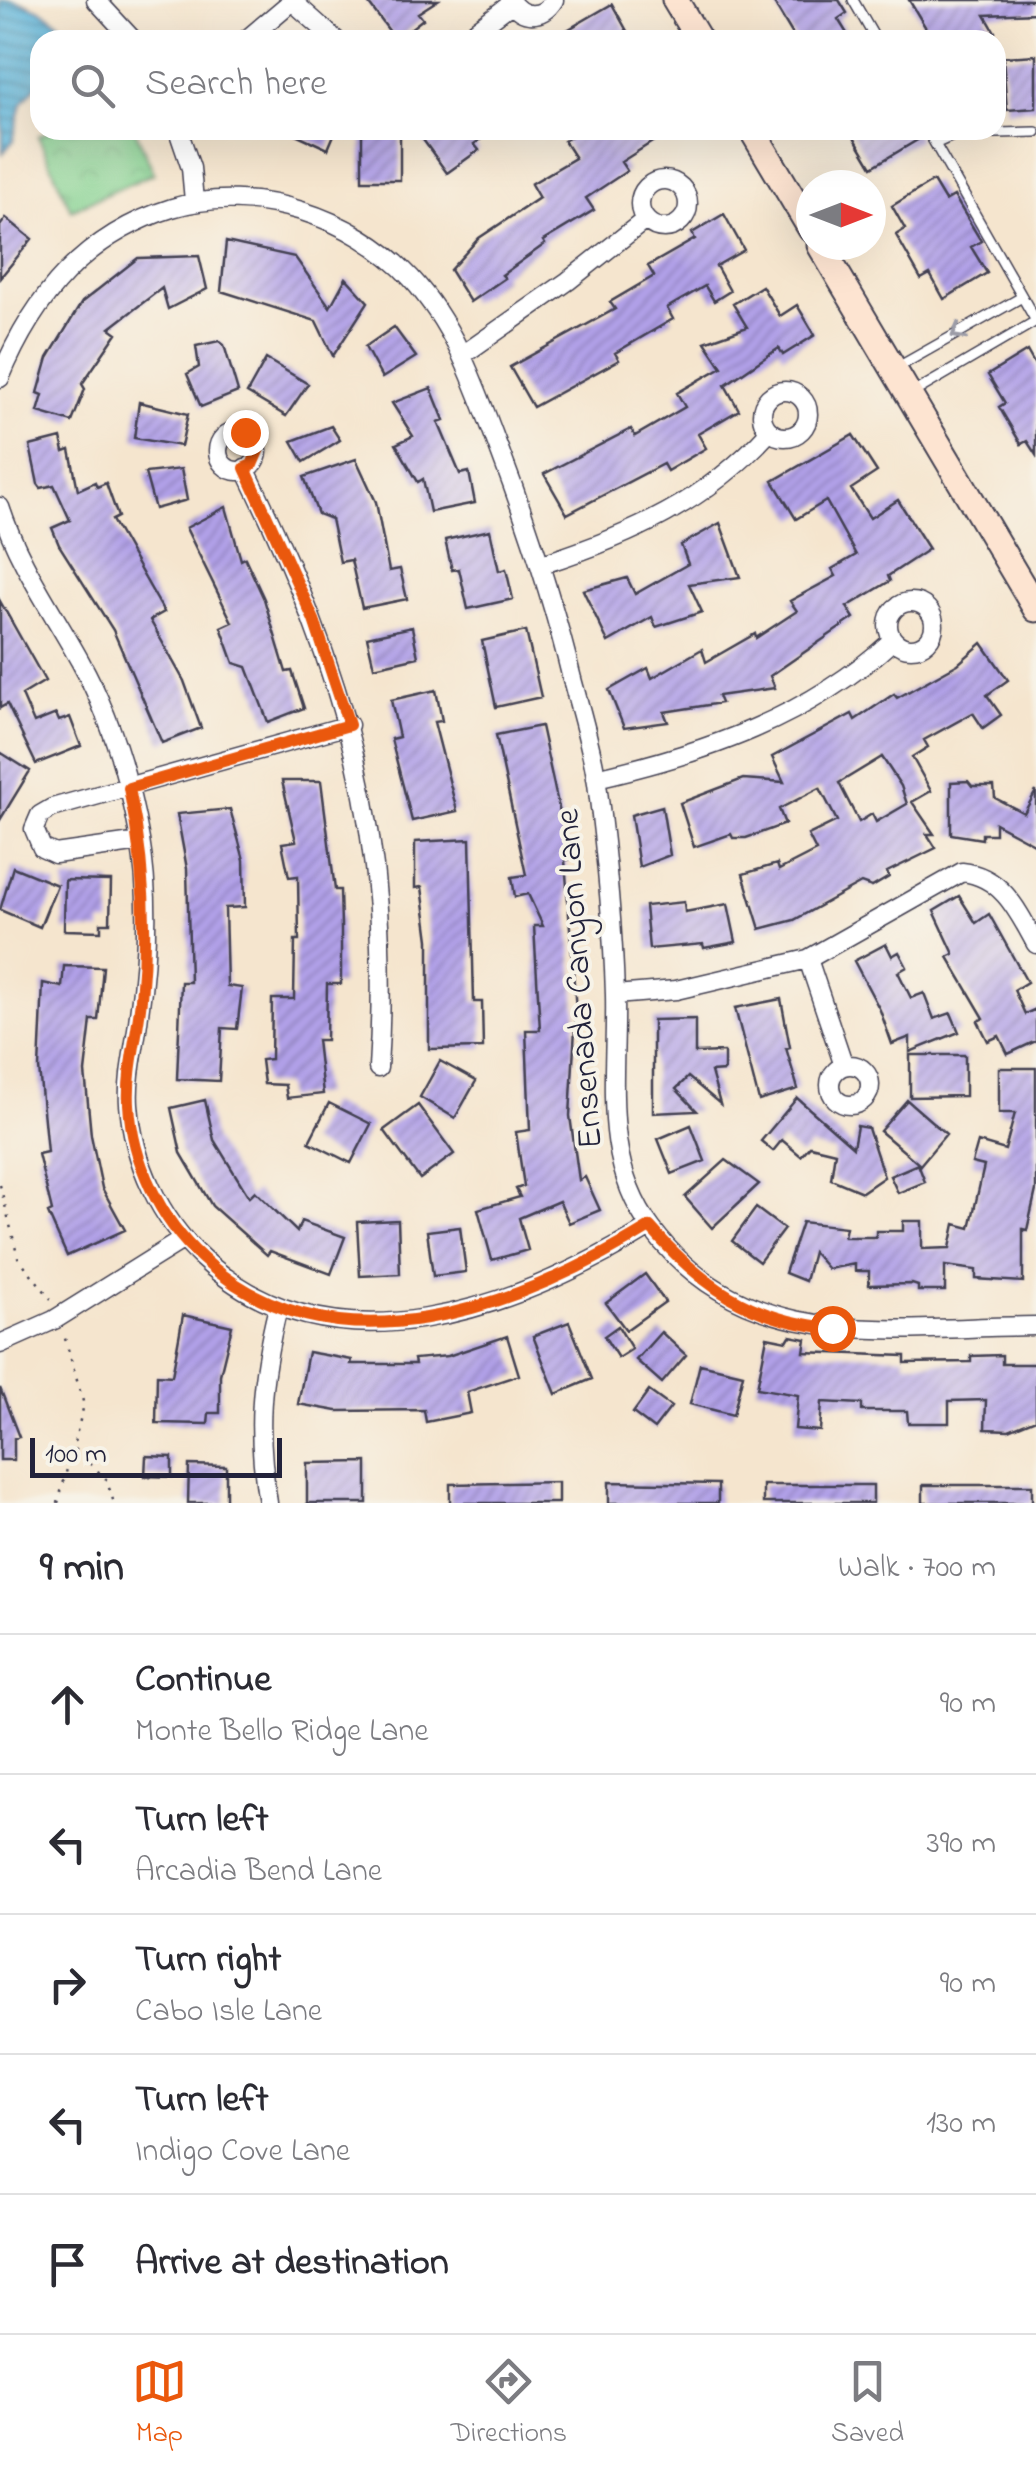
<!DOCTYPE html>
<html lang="en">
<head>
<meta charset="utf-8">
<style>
  body { margin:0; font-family:"Indie Flower",sans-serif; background:#f7f7f7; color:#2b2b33 }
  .compass { position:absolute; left:796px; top:170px; width:90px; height:90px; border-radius:50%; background:#fff; box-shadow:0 10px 40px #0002; rotate:90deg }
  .scale { position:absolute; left:30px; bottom:25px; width:252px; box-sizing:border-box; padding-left:10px; border:5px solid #22223b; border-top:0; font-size:28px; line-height:35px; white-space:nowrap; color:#22223b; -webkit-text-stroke:8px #f7f3e8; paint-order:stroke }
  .stop { position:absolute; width:30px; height:30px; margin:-22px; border:8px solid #ea580c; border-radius:50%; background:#fff }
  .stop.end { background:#ea580c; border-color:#fff; box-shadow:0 2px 10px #0008 }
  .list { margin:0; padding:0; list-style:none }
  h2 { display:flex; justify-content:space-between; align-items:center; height:130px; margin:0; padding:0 40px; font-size:42px }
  h2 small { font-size:32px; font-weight:400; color:#7c7c81 }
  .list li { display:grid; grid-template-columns:65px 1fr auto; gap:30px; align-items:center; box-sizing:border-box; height:140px; padding:0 40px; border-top:2px solid #e1e1e2 }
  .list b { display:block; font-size:38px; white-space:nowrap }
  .list p { margin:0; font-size:32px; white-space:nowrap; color:#7c7c81 }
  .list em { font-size:32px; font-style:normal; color:#7c7c81 }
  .icon { flex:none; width:55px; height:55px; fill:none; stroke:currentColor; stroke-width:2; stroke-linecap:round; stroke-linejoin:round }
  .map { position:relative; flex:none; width:1036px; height:1503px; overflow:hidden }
  .search { position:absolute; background:#fff; box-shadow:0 10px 40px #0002; left:30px; right:30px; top:30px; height:110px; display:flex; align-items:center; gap:25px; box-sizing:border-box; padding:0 35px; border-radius:30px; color:#7c7c81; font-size:38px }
  .sheet { height:830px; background:#fff }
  nav { display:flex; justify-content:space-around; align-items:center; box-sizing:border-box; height:140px; border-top:2px solid #e1e1e2; background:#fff; font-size:28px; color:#7c7c81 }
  nav a { display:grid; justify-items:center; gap:5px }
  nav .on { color:#ea580c }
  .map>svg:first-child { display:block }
  .park { fill:url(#park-crowns); stroke:#537a66; stroke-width:2.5 }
  .water { fill:url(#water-rules); stroke:#3f6a8a; stroke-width:2.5 }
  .building { fill:url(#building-hatch); fill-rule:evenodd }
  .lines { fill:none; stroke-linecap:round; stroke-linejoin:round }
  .service-casing { stroke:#423f51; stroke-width:12 }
  .minor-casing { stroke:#423f51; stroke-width:21 }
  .secondary-casing { stroke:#423f51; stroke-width:29 }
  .path { stroke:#423f51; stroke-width:2.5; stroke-dasharray:2.5 8; stroke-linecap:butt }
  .service { stroke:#fff; stroke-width:9 }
  .minor { stroke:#fff; stroke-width:18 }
  .secondary { stroke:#fde4d1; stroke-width:25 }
  .oneway { stroke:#9c9ca7 }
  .route { stroke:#ea580c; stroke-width:12 }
  .labels { text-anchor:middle; stroke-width:8; stroke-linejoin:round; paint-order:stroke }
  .street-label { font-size:35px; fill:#22223b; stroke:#f7f3e8 }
</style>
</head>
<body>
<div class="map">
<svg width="1036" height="1503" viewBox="0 0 1036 1503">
  <defs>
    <pattern id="park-crowns" width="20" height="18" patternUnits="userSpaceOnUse" patternTransform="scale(2.5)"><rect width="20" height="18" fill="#84d291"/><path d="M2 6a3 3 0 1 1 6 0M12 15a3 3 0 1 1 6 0" fill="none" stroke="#72b47e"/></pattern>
    <pattern id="water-rules" width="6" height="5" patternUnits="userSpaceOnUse" patternTransform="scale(2.5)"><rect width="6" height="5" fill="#5cb3d9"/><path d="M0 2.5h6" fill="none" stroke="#4c91b1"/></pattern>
    <pattern id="building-hatch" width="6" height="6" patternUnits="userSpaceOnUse" patternTransform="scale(2.5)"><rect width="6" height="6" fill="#b1a0e8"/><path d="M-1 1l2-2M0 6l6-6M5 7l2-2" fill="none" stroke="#9082bd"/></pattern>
  </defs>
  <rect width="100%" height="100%" fill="#f7f3e8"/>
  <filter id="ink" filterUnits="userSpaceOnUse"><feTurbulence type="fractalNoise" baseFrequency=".01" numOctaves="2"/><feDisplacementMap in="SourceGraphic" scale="20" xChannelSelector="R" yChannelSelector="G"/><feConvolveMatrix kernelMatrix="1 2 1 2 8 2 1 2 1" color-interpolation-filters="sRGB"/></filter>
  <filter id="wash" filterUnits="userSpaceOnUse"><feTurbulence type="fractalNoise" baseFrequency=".0048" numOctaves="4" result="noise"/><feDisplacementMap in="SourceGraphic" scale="40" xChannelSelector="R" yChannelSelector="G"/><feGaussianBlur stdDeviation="2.25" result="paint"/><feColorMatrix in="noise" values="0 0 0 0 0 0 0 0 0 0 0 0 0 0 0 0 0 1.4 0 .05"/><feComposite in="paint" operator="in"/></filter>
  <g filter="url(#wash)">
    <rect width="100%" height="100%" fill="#f5e5ce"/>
    <!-- park -->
    <path class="park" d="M52,130H135L154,173L71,210L38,136Z"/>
    <!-- water -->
    <path class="water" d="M0,0C32,0 56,17 77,40H40V81L22,103L13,141L3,153Z"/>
    <g id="blocks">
      <!-- building -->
      <path class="building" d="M366,0H438L418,13L423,19L396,40Z
        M772,0H839L847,13L838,19L851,40H796Z
        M909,0H1036V13L985,15L995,32L983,40H933Z
        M612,4L632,40H550Z
        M1036,55V108L1007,110L1003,57Z
        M287,130H336L328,149Z
        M362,130H400V180H362Z
        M416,130H495L474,144L479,150L447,173Z
        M581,130H671L621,162L627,171L586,198L594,210L543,241L545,244L502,275L505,278L470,302L450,270L479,238L539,198L531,184L575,158L564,141Z
        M850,130H914L919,139L872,167Z
        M933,181L945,201L954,196L981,241L971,247L987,273L944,299L930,274L921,279L896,235L905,229L892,206Z
        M724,214L744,250L716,266L730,291L714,301L705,286L667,308L673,319L615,353L619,360L533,407L510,367L615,309L610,302L654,276L648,266L695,239L692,233Z
        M6,218L32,239L0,278V226Z
        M226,242L295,257L330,307L346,278L368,302L333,356L316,321L221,291Z
        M199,256L207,289L168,309L162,288L110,328L117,333L82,384L85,389L72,422L38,412L43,395L38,393L48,358L82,302L138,258Z
        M762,286L780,316L797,305L815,335L783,355L779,348L725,385L739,410L698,434L706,448L667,471L663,464L567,514L544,474L631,429L635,436L685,407L677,393L722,367L705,342L747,327L733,304Z
        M394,327L416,357L382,378L365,347Z
        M219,341L224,345L238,392L201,407L187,374L199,367L196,346Z
        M1027,351L1036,367V455L1027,441L1021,444L999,407L1005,403L988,375Z
        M266,359L308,384L286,416L247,393Z
        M431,388L444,420L438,422L460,474L469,472L475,503L430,512L423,479L418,482L396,444L413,436L392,403Z
        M139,402L188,414L181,446L134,438Z
        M331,426L340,440L304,462L292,441Z
        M853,435L877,472L851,489L870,518L898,500L929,549L888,576L890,581L847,607L854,618L770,676L775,688L718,696L721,703L664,712L668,722L624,728L609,690L648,668L652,678L702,649L706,662L755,634L756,638L797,611L790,601L836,576L832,569L856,555L826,501L796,519L773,481Z
        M61,438L64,452L70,450L78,490L95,482L97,487L106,483L118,517L112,520L164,612L150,620L184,681L201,728L162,743L113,630L59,545L52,528L70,520L54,485L41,488L38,484L30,446Z
        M356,459L376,502L389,571L400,569L407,599L362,608L351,560L340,562L331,519L318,514L304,477Z
        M181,469L187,500L155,509L145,473Z
        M226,507L241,560L245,558L264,599L286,672L292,671L304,708L268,722L247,667L234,663L221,627L232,622L186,528Z
        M720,523L740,577L689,584L702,612L656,627L652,617L608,642L583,590L627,578L635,594L688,564L681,545Z
        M490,530L499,571L506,569L513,599L468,609L459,569L452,570L445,540Z
        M0,601L45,681L22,695L34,723L56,714L59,721L70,717L81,746L36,764L7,704L0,708Z
        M412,627L418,657L374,667L367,637Z
        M526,631L541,697L496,707L482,641Z
        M982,643L1008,680L987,695L1001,715L983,728L973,713L924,740L928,747L912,757L931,791L912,802L934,834H927L936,848L887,872L889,877L872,887L861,883L794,920L760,929L743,874L777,864L779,870L816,851L808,835L837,821L820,788L779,809L785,824L746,838H733L731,834L694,847L680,803L743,779L784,782L772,757L852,714L855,720L894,694L897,698L958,664ZM882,757L901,786L907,804L876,822L872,814L859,822L839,783Z
        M436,690L442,721L434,722L457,811L412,821L391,739L399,737L391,700Z
        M541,726L570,859L565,860L576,1011L570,1116L579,1180L585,1177L600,1210L569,1223L559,1201L519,1218L528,1250L492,1260L478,1209L520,1197L516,1189L524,1186L516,1132L530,1130L526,1030H540L534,926H543L528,894L515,897L512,877L526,875L496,735Z
        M0,752L30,771L0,820Z
        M282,781H321L335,890H340L341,927V984H327L326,1040H317L323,1094L287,1098L285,1085L264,1084L261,1060L271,1059L272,999H294L295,940H299L298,876L289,877L282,843L296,841Z
        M968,781L972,786H994L995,798L1024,813L1036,791V845L995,823V834H982V839L951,834V782Z
        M662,806L670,855L639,867L631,815Z
        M230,809L244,860L245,907L225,908L227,986L242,988L237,1029L222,1028L219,1081L177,1079L181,982H190L187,869L177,814Z
        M470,839L474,1002H482L483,1048L429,1049V940L422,887L415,888V842Z
        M13,867L57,885L40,927L0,910Z
        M65,880L111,881L110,923H101V931L64,930Z
        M959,896L976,923L989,914L1027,982L1014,990L1025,1014L1036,1009V1041L1008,1054L999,1036L988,1041L978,1021L984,1018L948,957L954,954L934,911Z
        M684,902L685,912L728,904L736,942L704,948L703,944L649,949L645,906Z
        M886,944L892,956L899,952L907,967L898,972L911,998L924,993L934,1019L951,1013L959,1032L910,1052V1037L892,1044L880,1010L854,961Z
        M64,966L103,967L98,1020H91L85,1072L91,1135L102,1188L125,1230L67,1256L48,1213L52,1211L38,1154L47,1152L39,1068L43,983L62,987Z
        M781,999L790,1047L786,1048L798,1089L759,1101L735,1008Z
        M695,1019V1053L724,1052V1071L711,1072L720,1104L688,1077L676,1089L697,1111L653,1113V1020Z
        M910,1055H965V1096L910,1097Z
        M440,1061L476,1081L455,1118L420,1097Z
        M999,1068H1036V1190L1027,1230L1023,1229V1282L976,1279V1270L945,1266V1291H918V1286L912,1284L869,1285V1271H855V1264L828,1269L813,1252L805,1281L785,1273L802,1222L846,1227L844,1237H876V1231H903V1221H922V1249L950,1248L955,1224L970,1228L984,1166L972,1163L978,1142L1005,1150L1015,1113H999Z
        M797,1098L853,1147L857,1126L868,1128L884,1177L862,1192L831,1179L835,1152L810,1146L801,1156L782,1140L773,1151L761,1141Z
        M205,1100L214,1140L249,1197L255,1191L297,1232L301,1221L345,1237L331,1274L270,1251L267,1255L212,1206L181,1153L171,1108Z
        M907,1100L946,1134L920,1165L880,1131Z
        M329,1103L371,1124L351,1163L309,1142Z
        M418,1105L454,1154L420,1179L384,1130Z
        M691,1125L705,1161L672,1174L658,1139Z
        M726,1160L759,1184L712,1228L685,1197Z
        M918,1164L925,1182L898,1193L890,1176Z
        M756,1208L784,1229L759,1262L732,1241Z
        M398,1220L400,1274L360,1276L357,1222Z
        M460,1227L466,1272L433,1276L427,1231Z
        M645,1274L665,1302L626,1330L606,1303Z
        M183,1315L232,1326L220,1375V1413H209L208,1424L156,1423L157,1375L172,1376Z
        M569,1322L592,1379L556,1394L533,1336Z
        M618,1326L632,1349L618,1358L604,1336Z
        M661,1332L686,1355L662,1383L636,1360Z
        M507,1336L519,1375L467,1392L471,1413L426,1422L424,1410L337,1411L298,1404L308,1352L352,1360L351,1364H415L414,1359L448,1356Z
        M790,1336L806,1339L804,1352L905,1356V1363L971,1362V1356L1002,1355V1364H1036V1419L1009,1430L985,1429L986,1400L949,1401V1423H908L907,1411H862V1404L822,1402L820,1431L795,1429L798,1395L757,1388L767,1337L787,1341Z
        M700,1364L743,1374L733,1415L690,1404Z
        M0,1388L19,1437L14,1438V1460H0Z
        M649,1391L671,1407L654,1429L633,1413Z
        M146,1456L172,1457V1477L145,1476Z
        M367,1462V1503H307V1463Z
        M189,1465L226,1466V1503H188Z
        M558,1482V1503H450V1484Z
        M609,1482L718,1484V1503H609Z
        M763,1485H873V1503H763Z
        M923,1485H1032V1503H923Z"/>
    </g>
  </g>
  <g filter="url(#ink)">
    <use href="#blocks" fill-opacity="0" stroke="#423f51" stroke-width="2.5"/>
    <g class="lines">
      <defs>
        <path id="service" d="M853,0L876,40
          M927,130L1036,321
          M935,144L957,134L1036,132
          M898,367L1022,297
          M911,394L1036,321"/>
        <path id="minor" d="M96,0L133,40
          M291,0L336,40
          M510,0C522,19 542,19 554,0
          M246,40L292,1
          M463,40L511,4
          M178,130L191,168L194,201
          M640 204a24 24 0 1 1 48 0a24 24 0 1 1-48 0Z
          M464,354L568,281L645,220
          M0,378C34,296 86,235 172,208C254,183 354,217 411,278C456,327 476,388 499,449C528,525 553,600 572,679C581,713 592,748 597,783C606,853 613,925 615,995C617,1075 600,1160 652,1229C747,1356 897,1327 1036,1326
          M762 414a23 23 0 1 1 46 0a23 23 0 1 1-46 0Z
          M218 451a20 20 0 1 1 40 0a20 20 0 1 1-40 0Z
          M245,468C346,675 393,836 378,1068
          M0,507C18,563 52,610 80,661C111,717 129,778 140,840C150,897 147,957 139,1014C136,1044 127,1074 129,1104C133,1162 160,1219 202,1258C333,1379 518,1308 650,1227
          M543,564C632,535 706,502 770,431
          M888 625a23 23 0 1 1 46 0a23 23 0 1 1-46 0Z
          M596,778C706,753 809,717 893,640
          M140,842L55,854L42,848L34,829L40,815L52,808L349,725
          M808,959L844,1066
          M615,995L676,990L808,959L962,872C1002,876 1018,911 1036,944
          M830 1085a20 20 0 1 1 40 0a20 20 0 1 1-40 0Z
          M0,1344L54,1320L182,1240
          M268,1503C256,1429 260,1380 278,1307"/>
        <path id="secondary" d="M675,0L699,40
          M752,130L811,229
          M820,245L1036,609"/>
      </defs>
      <!-- service casing -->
      <use href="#service" class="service-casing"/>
      <!-- minor casing -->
      <use href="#minor" class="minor-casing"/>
      <!-- secondary casing -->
      <use href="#secondary" class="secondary-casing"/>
      <!-- path -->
      <path class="path" d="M0,1185L18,1257L51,1299
        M75,1449L106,1479L114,1503
        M58,1503L84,1405L64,1335"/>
      <!-- service -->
      <use href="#service" class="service"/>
      <!-- minor -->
      <use href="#minor" class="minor"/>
      <!-- secondary -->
      <use href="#secondary" class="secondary"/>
    </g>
    <!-- one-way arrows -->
    <defs><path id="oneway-chevron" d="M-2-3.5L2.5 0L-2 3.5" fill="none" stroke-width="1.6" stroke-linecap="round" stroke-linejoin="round" transform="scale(2.5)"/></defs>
    <use class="oneway" href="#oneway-chevron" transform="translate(958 333) rotate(151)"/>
  </g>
  <g class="lines" filter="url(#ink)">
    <!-- route -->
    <path class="route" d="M245,432L258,451L252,465L245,468L314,620L349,725L129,788C144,859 148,926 141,999C138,1033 127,1069 129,1104C132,1161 160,1220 202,1258C333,1379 518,1308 650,1227C702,1286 751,1321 832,1328"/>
  </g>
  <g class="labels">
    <!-- street labels -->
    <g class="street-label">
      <text transform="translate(577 979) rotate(-94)" y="12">Ensenada Canyon Lane</text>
    </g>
  </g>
</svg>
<svg class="compass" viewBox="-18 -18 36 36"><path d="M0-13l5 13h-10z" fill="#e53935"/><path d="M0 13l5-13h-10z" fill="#7c7c81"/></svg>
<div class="scale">100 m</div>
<div class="stop" style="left:832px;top:1328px"></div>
<div class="stop end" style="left:245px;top:432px"></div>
<div class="search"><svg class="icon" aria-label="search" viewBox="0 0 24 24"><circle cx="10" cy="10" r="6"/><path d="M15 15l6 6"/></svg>Search here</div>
</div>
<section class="sheet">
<h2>9 min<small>Walk · 700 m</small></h2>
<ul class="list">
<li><svg class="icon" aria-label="ahead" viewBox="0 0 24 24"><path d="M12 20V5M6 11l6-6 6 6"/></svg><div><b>Continue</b><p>Monte Bello Ridge Lane</p></div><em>90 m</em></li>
<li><svg class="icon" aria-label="left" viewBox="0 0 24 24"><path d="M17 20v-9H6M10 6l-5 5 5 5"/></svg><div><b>Turn left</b><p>Arcadia Bend Lane</p></div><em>390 m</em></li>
<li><svg class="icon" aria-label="right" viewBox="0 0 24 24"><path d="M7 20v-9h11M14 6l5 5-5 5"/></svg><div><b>Turn right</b><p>Cabo Isle Lane</p></div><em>90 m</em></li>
<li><svg class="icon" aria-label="left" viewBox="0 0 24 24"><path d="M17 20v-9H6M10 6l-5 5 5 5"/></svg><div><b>Turn left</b><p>Indigo Cove Lane</p></div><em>130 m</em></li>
<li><svg class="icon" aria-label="arrive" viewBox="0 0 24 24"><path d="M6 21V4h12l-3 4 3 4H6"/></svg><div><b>Arrive at destination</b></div></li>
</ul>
</section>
<nav>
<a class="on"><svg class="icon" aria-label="map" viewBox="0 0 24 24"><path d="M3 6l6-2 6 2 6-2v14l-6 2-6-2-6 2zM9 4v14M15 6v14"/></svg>Map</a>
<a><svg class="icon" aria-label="directions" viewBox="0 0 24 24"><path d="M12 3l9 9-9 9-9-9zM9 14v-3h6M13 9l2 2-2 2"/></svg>Directions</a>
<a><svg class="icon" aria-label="saved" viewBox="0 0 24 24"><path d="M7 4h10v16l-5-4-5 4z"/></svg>Saved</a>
</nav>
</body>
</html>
